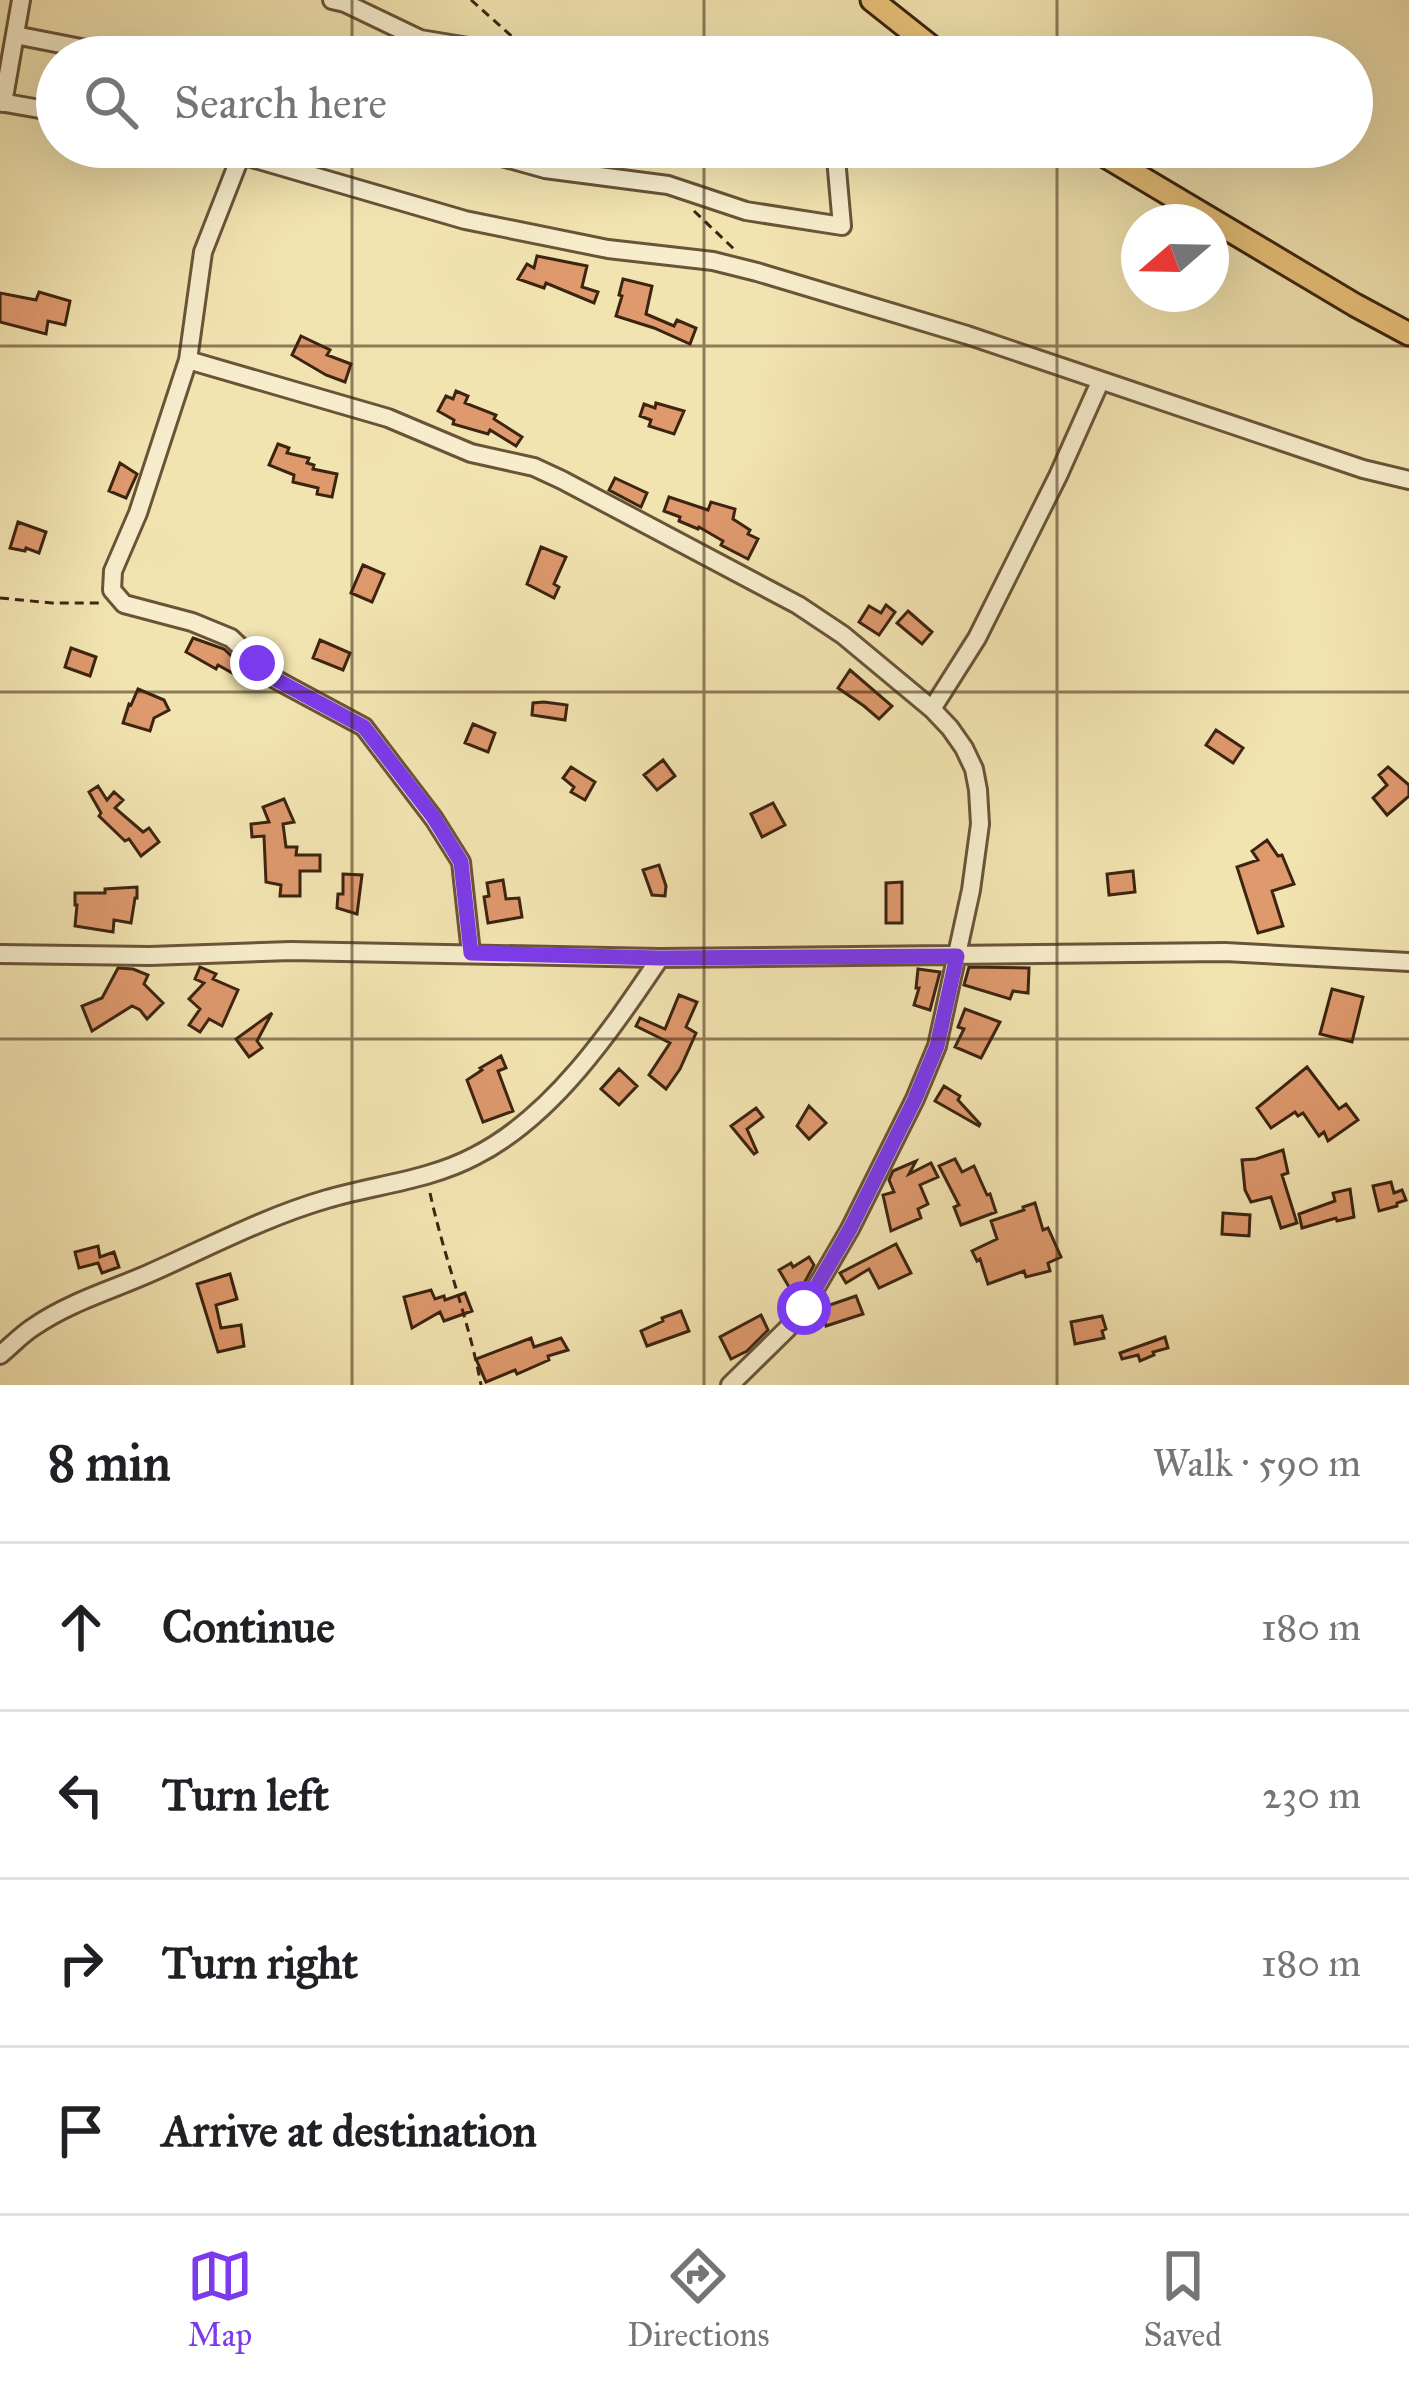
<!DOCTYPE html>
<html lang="en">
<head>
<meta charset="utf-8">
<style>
  body { margin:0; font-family:"IM FELL Great Primer",serif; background:#f2f2f2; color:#202124 }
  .compass { position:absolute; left:1121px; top:204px; width:108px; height:108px; border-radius:50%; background:#fff; box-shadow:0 12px 48px #0002; rotate:250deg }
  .stop { position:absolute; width:36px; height:36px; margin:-27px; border:9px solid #7c3aed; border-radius:50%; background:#fff }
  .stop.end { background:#7c3aed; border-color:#fff; box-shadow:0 3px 12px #0008 }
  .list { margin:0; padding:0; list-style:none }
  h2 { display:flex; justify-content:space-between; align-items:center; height:156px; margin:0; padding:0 48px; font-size:51px }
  h2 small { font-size:39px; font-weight:400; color:#757577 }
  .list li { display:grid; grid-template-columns:78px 1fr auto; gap:36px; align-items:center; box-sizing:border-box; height:168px; padding:0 48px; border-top:3px solid #e0e0e0 }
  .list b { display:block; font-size:45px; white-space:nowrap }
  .list em { font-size:39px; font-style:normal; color:#757577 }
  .icon { flex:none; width:66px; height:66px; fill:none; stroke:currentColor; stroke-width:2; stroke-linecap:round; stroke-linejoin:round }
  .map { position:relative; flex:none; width:1409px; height:1385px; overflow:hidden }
  .search { position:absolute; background:#fff; box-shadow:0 12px 48px #0002; left:36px; right:36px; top:36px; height:132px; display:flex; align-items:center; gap:30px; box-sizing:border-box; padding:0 42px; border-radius:66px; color:#757577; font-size:45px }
  .sheet { height:828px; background:#fff }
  nav { display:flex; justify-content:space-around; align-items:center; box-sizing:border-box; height:168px; border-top:3px solid #e0e0e0; background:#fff; font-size:33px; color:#757577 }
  nav a { display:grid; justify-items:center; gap:6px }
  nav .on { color:#7c3aed }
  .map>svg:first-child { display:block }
  .building { fill:#de996d; stroke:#3c2410; stroke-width:3 }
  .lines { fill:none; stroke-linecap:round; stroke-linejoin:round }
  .minor-casing { stroke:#6a5438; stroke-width:22 }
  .major-casing { stroke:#3c2410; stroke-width:27 }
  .path { stroke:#3c2410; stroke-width:3; stroke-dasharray:9 6; stroke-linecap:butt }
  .minor { stroke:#f7edcc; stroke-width:16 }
  .major { stroke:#e9c278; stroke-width:21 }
  .route { stroke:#7c3aed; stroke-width:15 }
  .grid { fill:none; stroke:#3c2410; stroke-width:3; stroke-opacity:0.55 }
</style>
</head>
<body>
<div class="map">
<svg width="1409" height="1385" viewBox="0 0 1409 1385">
  <rect width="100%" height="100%" fill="#f2e4b1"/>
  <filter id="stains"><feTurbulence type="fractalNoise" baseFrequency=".00167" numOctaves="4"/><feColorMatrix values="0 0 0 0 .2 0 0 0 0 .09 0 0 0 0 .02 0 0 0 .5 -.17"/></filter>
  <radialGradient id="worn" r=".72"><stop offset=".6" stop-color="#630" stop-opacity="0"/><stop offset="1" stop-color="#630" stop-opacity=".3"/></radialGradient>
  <!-- building -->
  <path class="building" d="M537,256L587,266L582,287L598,292L594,303L546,283L544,288L518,279L527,264L534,268Z
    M623,279L652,286L646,314L674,326L677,320L696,328L690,344L654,328L616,316L622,296L619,295Z
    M39,292L70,301L65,325L48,321L46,334L0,322V293L36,300Z
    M301,336L330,350L327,355L351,364L345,382L326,375L292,355Z
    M456,391L468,396L465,403L496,415L494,419L522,437L516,446L490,430L488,434L453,424L454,420L438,411L446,396L453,399Z
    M656,403L684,411L674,434L649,426L651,420L640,416L644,404L655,408Z
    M278,444L289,448L287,453L309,458L307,463L314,465L313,469L337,474L332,497L317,494L318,488L293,482L294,475L269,465Z
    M120,463L137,474L126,498L109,491Z
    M615,478L647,493L641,507L609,490Z
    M669,497L708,510L711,502L735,509L733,519L750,530L748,534L758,539L748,559L721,545L723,541L699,527L698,529L679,521L680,517L664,511Z
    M18,522L46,532L39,553L26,548L25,551L10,548Z
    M541,547L566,557L554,584L559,587L554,598L527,584Z
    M363,565L384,574L372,602L351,593Z
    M886,605L895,612L879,635L859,622L869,606L881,613Z
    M908,611L932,632L922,644L897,623Z
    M193,638L224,649L240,664L234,674L218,665L216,669L186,652Z
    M320,640L350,653L343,670L313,658Z
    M71,648L96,657L90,676L65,667Z
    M850,670L892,706L879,719L864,706L838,688Z
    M138,689L164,700L169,710L154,718L150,731L123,723L129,704L131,705Z
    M544,702L567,705L565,720L532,715L533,703Z
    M473,724L495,733L488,752L465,743Z
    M1216,730L1243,748L1233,763L1206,745Z
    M663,760L675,776L657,790L644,775Z
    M571,767L595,782L585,800L571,792L574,787L563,778Z
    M1388,767L1409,785V796L1387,815L1373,798L1387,785L1379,775Z
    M98,786L107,800L114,792L123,800L115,808L143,832L149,828L159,842L141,856L129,839L125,841L99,816L101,813L89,792Z
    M284,799L294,822L283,824L286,847H297L296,855H320V871H300V896H280L281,885L266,882L264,836L252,837L251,824L269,822L263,807Z
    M773,803L785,825L762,837L751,814Z
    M1267,840L1278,856L1282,855L1294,884L1272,891L1283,926L1258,933L1237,867L1258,860L1252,851Z
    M659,865L666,886L665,896L652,895L643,870Z
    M1133,871L1135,892L1109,895L1107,874Z
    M343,874L362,875L357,914L337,908L338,894H343Z
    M503,880L506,899L519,898L522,917L488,923L484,897L489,896L487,883Z
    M902,882V923H886V883Z
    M137,887V898H135L131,923L114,920L113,932L75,926L77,905H75V893H105V889Z
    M200,967L216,974L213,979L238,990L222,1026L209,1019L200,1032L189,1025L200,1009L189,999L204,983L195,979Z
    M969,967L1029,968L1028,993L1013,991L1010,999L964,985Z
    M118,968L133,969L148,975L144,984L163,1003L147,1019L140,1010L132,1006L92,1031L82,1006L102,998Z
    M918,969L940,972L930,1010L914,1005L919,988H916Z
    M1332,989L1363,997L1352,1042L1320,1034Z
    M679,995L697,1002L686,1027L696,1033L680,1069L666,1089L649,1075L670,1043L636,1026L640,1018L665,1029Z
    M965,1009L1000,1022L981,1058L955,1047L964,1029L958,1027Z
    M272,1013L257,1041L262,1048L249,1057L236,1039Z
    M501,1056L506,1068L498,1071L513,1111L483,1122L467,1080L482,1070L480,1068Z
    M1307,1067L1339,1109L1346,1104L1358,1120L1328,1141L1324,1132L1319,1136L1303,1113L1298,1116L1295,1112L1271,1128L1257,1108Z
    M619,1069L637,1086L619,1105L601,1089Z
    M944,1086L960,1096L958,1100L980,1124L979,1126L935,1101Z
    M809,1106L826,1123L809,1139L797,1126Z
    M756,1108L763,1117L747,1129L757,1152L754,1154L731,1126Z
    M1283,1150L1288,1173L1282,1175L1297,1223L1281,1228L1271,1197L1251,1202L1245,1190L1242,1160L1256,1159Z
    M955,1159L962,1172L974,1166L987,1195L990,1194L996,1212L961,1225L954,1207L959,1205L939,1166Z
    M916,1161L909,1174L931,1163L938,1177L920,1185L928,1204L918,1209L921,1218L891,1231L883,1195L894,1192L889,1180L893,1171Z
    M1391,1182L1394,1193L1402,1190L1406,1200L1397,1203V1206L1379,1211L1373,1186Z
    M1350,1189L1354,1217L1337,1221L1336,1218L1302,1228L1299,1214L1335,1201L1333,1193Z
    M1035,1203L1043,1230L1048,1228L1061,1257L1048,1263L1050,1271L1026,1277L1024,1271L988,1284L980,1259L977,1261L972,1251L997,1239L991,1221L1024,1210L1023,1207Z
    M1223,1213L1250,1215L1249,1236L1222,1234Z
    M896,1244L911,1273L879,1288L869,1269L846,1283L840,1273Z
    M98,1246L100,1257L114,1252L119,1267L102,1273L98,1263L79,1268L75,1252Z
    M809,1257L814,1265L802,1287L792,1292L779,1270L791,1263L793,1267Z
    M230,1274L237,1299L216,1305L221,1328L241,1325L244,1346L218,1352L197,1284Z
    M431,1290L435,1299L444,1296L445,1300L465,1293L472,1311L444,1321L440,1312L412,1328L404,1297Z
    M856,1296L863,1314L826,1326L821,1308Z
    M681,1311L689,1331L647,1346L641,1331L663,1321L662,1318Z
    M761,1315L768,1330L747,1351L731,1359L720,1337Z
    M1102,1316L1106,1329L1102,1331L1104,1338L1075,1344L1071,1322Z
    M1165,1337L1168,1348L1153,1352L1154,1355L1140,1361L1138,1355L1122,1359L1120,1353Z
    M531,1338L534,1347L561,1338L568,1350L548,1356L549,1360L517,1374L515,1370L486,1382L476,1359Z"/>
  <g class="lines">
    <defs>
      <path id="minor" d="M332,0L345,3L420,39L529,57
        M15,35L127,57
        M0,102L57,112
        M3,103L21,0
        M214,147L465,220L608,249L713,261L757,272L967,335L1363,469L1409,480
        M466,147L545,169L668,185L746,211L842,226L835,147
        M241,155L203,252L188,360L138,513L113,571L112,590L124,604L192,622L231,638L273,678L364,727L434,819L461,862L471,953
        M188,360L388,418L471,453L534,467L562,480L798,605L843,635L932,709L950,728L964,748L974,769L978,790L980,824L971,890L937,1046L915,1099L850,1229L804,1308L787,1329L730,1385
        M932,709L977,638L1058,476L1100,382
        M0,954L150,956L291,951L660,958L1225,952L1409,962
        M0,1355C11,1346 22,1334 35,1326C70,1302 112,1290 150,1273C209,1247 265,1217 327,1199C375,1185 430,1180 475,1156C554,1116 612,1029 660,958"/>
      <path id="major" d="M872,0L944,57
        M1090,147L1355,305L1409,334"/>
    </defs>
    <!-- minor casing -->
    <use href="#minor" class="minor-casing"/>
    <!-- major casing -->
    <use href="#major" class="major-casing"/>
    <!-- path -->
    <path class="path" d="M471,0L516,40
      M629,147L649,166
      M694,211L735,250
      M0,598L52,603H104
      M430,1193C444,1258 469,1320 481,1385"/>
    <!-- minor -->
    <use href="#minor" class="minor"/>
    <!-- major -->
    <use href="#major" class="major"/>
  </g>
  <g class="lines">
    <!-- route -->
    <path class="route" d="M257,663L273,678L364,727L434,818L461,862L471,953L660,958L957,956L937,1046L915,1099L850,1229L804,1308"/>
  </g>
  <!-- grid -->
  <path class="grid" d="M352,0V57M704,0V57M1057,0V57M352,147V1385M704,147V1385M1057,147V1385M0,346H1409M0,692H1409M0,1039H1409"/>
  <rect width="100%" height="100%" filter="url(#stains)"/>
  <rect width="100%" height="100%" fill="url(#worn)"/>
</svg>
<svg class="compass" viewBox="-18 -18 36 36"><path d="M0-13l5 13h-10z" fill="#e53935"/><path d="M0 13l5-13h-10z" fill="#757577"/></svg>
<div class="stop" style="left:804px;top:1308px"></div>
<div class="stop end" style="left:257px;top:663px"></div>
<div class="search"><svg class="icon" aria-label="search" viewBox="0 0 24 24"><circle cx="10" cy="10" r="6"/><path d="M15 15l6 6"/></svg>Search here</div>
</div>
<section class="sheet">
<h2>8 min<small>Walk · 590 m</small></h2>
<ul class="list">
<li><svg class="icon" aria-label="ahead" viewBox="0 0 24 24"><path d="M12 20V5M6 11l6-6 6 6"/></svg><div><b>Continue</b></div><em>180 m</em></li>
<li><svg class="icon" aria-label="left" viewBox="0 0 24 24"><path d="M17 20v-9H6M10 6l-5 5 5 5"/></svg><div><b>Turn left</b></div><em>230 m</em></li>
<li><svg class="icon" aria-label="right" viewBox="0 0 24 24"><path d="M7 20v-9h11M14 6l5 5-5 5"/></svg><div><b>Turn right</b></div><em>180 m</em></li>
<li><svg class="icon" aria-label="arrive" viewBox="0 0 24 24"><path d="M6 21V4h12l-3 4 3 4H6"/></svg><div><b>Arrive at destination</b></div></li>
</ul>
</section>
<nav>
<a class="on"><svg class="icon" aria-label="map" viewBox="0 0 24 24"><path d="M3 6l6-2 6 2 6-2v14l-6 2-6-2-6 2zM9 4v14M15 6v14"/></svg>Map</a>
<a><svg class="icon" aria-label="directions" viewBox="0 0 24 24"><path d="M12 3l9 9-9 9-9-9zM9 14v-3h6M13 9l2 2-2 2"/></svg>Directions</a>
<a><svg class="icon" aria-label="saved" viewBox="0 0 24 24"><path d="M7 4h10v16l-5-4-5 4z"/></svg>Saved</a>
</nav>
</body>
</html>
